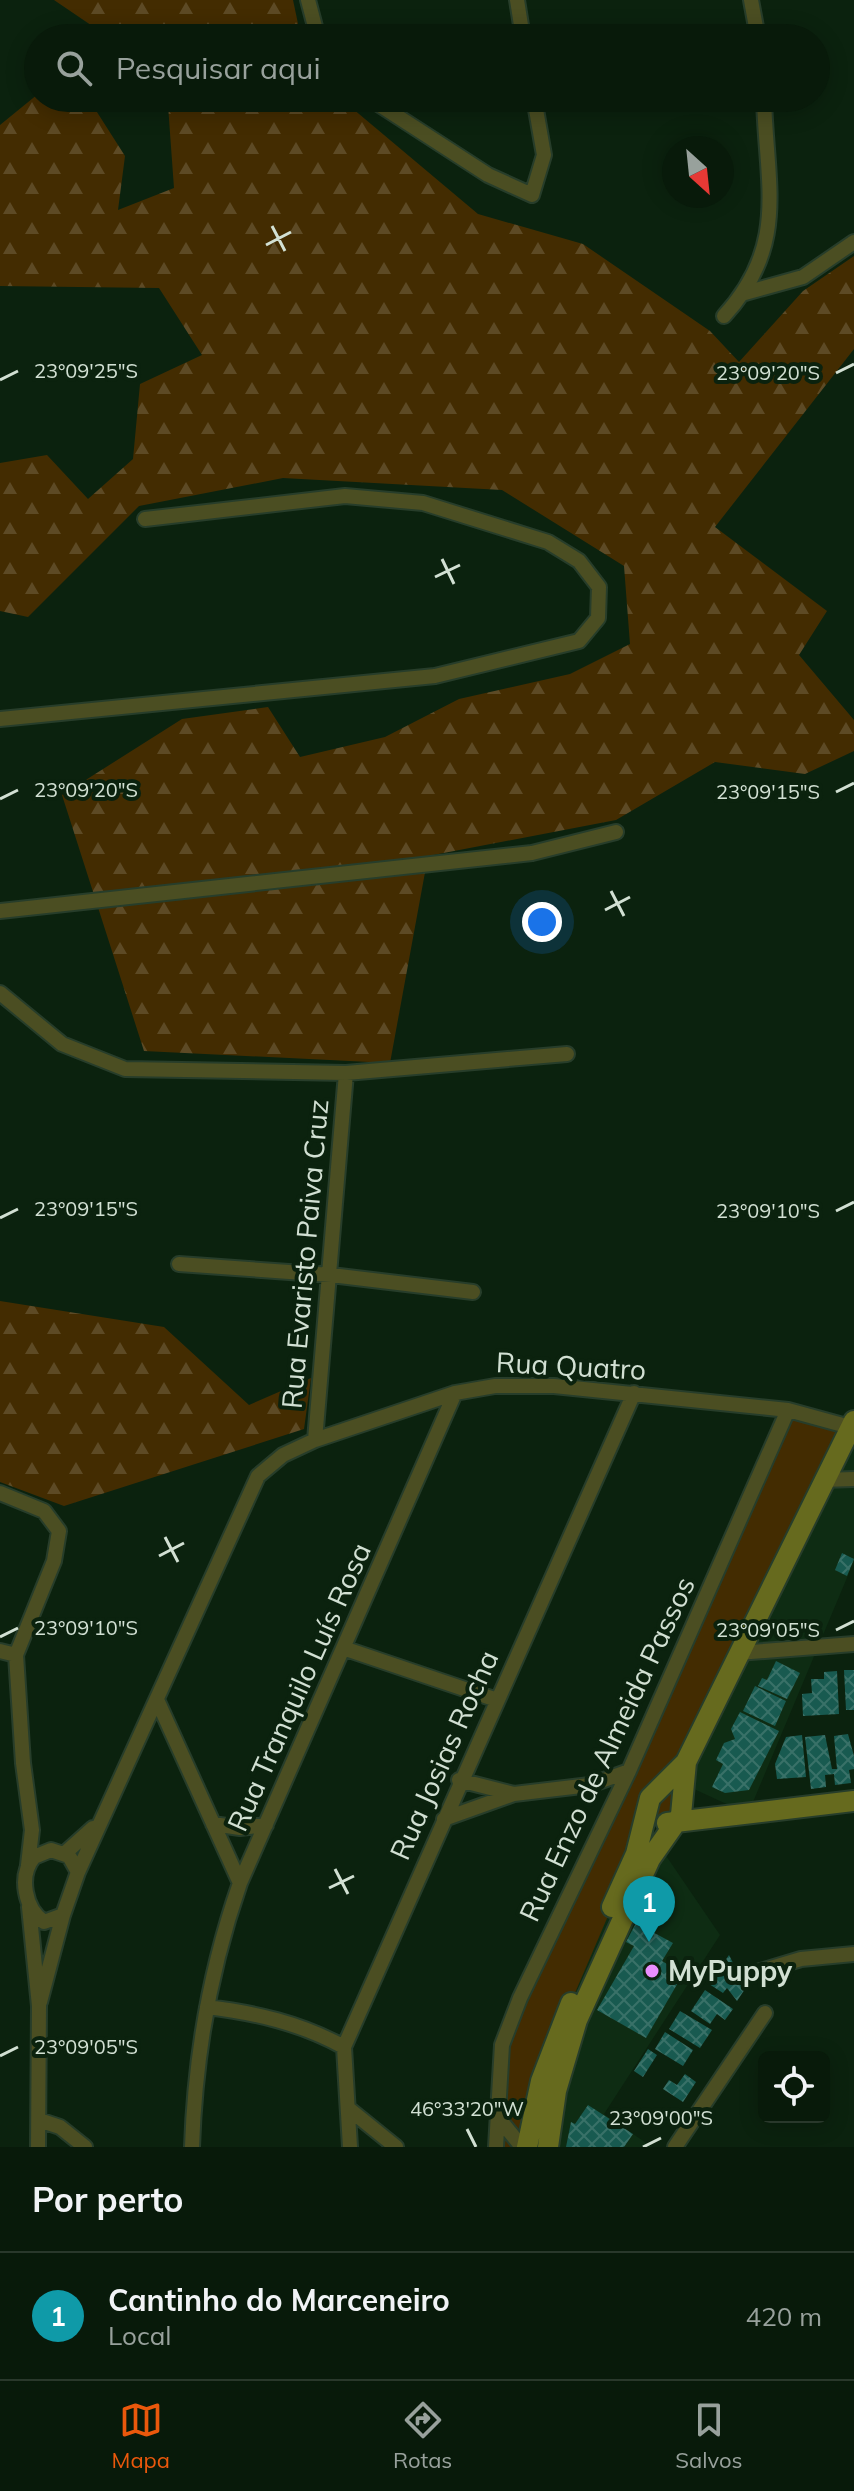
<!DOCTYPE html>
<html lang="pt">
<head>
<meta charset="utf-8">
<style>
  body { margin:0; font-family:Mulish,sans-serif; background:#162718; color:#f1f3f6 }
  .controls { position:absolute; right:24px; bottom:24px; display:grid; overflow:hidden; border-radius:12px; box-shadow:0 4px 20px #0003 }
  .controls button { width:72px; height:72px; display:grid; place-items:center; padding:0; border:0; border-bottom:2px solid #29382b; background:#081a0a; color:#f1f3f6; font:40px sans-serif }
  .compass { position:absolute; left:662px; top:136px; width:72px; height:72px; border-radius:50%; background:#081a0a; box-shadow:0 4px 20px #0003; rotate:153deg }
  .you { position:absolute; left:542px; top:922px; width:28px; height:28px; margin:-20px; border:6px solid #fff; border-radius:50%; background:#1a73e8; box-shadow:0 0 0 12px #1a73e833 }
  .badge { display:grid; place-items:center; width:52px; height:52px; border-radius:50%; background:#ea580c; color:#fff; font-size:26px; font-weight:700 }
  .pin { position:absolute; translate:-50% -66px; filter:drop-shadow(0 2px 4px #0008) }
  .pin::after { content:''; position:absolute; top:42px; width:28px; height:24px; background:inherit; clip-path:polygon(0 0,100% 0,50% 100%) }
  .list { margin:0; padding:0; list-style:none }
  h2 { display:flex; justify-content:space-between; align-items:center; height:104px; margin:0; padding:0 32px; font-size:34px }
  h2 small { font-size:26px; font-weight:400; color:#98a19c }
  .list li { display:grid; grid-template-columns:52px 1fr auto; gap:24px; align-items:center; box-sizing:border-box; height:128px; padding:0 32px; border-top:2px solid #29382b }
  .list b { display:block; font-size:30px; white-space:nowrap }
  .list p { margin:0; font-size:26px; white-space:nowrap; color:#98a19c }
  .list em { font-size:26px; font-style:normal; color:#98a19c }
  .icon { flex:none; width:44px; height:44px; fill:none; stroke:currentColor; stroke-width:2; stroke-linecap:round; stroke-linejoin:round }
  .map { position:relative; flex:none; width:854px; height:2147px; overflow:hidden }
  .search { position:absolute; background:#081a0a; box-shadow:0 4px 20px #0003; left:24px; right:24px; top:24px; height:88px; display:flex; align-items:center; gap:20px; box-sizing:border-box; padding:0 28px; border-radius:44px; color:#98a19c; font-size:30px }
  .sheet { height:232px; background:#081a0a }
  nav { display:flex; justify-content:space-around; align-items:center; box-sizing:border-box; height:112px; border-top:2px solid #29382b; background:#081a0a; font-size:22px; color:#98a19c }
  nav a { display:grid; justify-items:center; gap:4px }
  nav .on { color:#ea580c }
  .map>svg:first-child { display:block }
  .built { fill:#0e2c13 }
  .forest { fill:url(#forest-firs) }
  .park { fill:#432c01 }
  .building { fill:url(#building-cross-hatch) }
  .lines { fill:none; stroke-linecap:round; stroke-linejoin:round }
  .street-casing { stroke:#273d2a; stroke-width:18 }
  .secondary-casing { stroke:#273d2a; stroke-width:24 }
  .street { stroke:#4b4e22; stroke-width:14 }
  .secondary { stroke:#666a1e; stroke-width:20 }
  .ticks { fill:none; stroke:#d2e0d3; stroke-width:3 }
  .poi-dot { fill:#e98efe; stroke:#0b220e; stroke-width:3 }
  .labels { text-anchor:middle; stroke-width:8; stroke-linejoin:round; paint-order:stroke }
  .street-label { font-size:28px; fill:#d2e0d3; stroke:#0b220e }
  .poi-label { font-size:28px; font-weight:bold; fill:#d2e0d3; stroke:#0b220e; text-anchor:start }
  .ticks-label { font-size:20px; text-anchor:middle; fill:#d2e0d3; stroke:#0b220e; stroke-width:8; stroke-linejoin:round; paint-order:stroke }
</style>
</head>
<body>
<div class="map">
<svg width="854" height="2147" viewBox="0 0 854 2147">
  <defs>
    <pattern id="forest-firs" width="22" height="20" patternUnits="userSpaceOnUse" patternTransform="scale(2)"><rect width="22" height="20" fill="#432c01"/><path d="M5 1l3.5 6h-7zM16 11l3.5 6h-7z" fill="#5d4a25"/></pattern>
    <pattern id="building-cross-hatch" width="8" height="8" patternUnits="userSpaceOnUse" patternTransform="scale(2)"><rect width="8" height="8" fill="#185a50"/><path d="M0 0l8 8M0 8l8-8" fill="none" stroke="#397168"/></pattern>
  </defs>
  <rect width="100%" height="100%" fill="#0b220e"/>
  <!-- built -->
  <path class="built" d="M854,1417V1561L748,1814L681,1783Z
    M654,1838L720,1935L604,2114L652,2147H532L566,2014L605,1918Z"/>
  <!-- forest -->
  <path class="forest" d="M54,0H293L301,38H110Z
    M38,94V98H88L125,156L118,210L174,188L168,105L162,98H340L478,214L583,244L710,331L739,362L803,291L854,256V349L715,527L827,611L799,655L854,720V751L805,774L715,762L616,820L428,856L390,1063L144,1051L62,795L182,719L268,707L300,757L385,737L459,699L570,674L630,644L624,566L502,490L283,478L139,506L28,617L0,611V463L47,455L88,499L133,459L140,384L202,355L159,288L0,286V125Z
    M0,1301L164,1327L249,1405L311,1378L304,1429L64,1506L0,1482Z"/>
  <!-- park -->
  <path class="park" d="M792,1415L846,1428L674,1775L653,1793L644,1832L566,2014L532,2147H496L504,2046Z
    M669,1791L674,1793L680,1811L659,1819L652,1799Z"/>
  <!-- building -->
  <path class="building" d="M842,1553L854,1559L847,1576L835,1570Z
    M776,1661L800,1673L787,1699L758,1686L762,1678L767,1680Z
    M844,1670H854V1710H846Z
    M837,1671L839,1714L803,1716L802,1694L812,1693L811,1679H824V1672Z
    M755,1686L786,1701L775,1726L743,1711Z
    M740,1712L779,1731L749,1790L725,1793L712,1787L723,1764L716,1760L724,1743L735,1739L731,1729Z
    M848,1734L854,1756V1769L849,1770L851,1783L835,1785L834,1774L825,1775L826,1787L811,1789L805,1737L825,1735L832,1769H837L834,1736Z
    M802,1735L806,1777L777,1779L775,1764L786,1737Z
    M636,1923L673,1943L662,1961L683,1974L646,2038L597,2010L634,1946L626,1942Z
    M729,1955L740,1977L749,1983L737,2001L727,1988L723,1993L709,1984Z
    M705,1990L733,2009L725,2020L717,2014L710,2024L691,2011Z
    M680,2011L712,2030L700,2048L669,2029Z
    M665,2032L693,2050L683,2066L655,2049Z
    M648,2049L657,2055L643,2077L634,2071Z
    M685,2074L696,2082L683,2102L663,2089L669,2080L677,2085Z
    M588,2105L633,2134L624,2147H566L571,2122L575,2124Z"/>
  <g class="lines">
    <defs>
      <path id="street" d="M308,0L318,38
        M517,0L523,38
        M751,0L758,38
        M369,98L488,175L532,195L544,155L534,98
        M745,293L803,277L854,242
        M724,316C789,245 766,184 764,98
        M0,719L435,676L579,641L598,618L599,587L579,561L548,542L423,503L345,496L145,519
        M0,911L532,853L616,832
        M0,993L62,1044L125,1069L346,1073L567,1054
        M179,1264L331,1275L473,1292
        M315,1440L346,1073
        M822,1480L854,1479
        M0,1493L44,1511L59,1531L54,1561L16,1655L23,1763L32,1830L28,1865
        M346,1649L497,1700
        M0,1651L16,1655
        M738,1653L854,1644
        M158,1702L240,1883
        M459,1780L514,1794
        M444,1819L514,1794L590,1785L629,1771
        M213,1824L240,1828L266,1825
        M51,1850L69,1856L78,1872L63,1915L44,1922C25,1909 18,1876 34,1857Z
        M64,1854L93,1828
        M78,1872L258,1476L283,1455L315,1440L455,1393L495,1386H554L788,1410L850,1427
        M29,1907L39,2006L38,2147
        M754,1973L801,1959L854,1954
        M40,2002L63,1915
        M207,2007C256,2013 300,2023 344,2047
        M349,2109L396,2147
        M496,2115L522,2147
        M39,2120L60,2127L85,2147
        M192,2147C195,2056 210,1969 240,1883L455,1393
        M350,2147L344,2047L634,1393
        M496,2147L502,2045L520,1998L629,1771L788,1410
        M675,2147L765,2013"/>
      <path id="secondary" d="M667,1823L854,1801
        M612,1907L636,1854L650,1798L686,1762
        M527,2147L541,2081L571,2003
        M548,2147L556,2091L577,2020L650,1859L681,1815L686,1762L854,1421"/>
    </defs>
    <!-- street casing -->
    <use href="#street" class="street-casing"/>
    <!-- secondary casing -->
    <use href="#secondary" class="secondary-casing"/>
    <!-- street -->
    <use href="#street" class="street"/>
    <!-- secondary -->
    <use href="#secondary" class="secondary"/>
  </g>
  <!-- ticks -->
  <path class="ticks" d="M272,226L285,251M266,245L291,232M836,373L854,364M0,380L18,371M442,559L454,584M435,577L460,565M836,792L854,783M0,799L18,790M611,891L624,916M605,910L630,897M836,1211L854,1202M0,1218L18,1209M165,1537L178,1562M159,1556L184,1543M836,1630L854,1621M0,1637L18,1628M335,1869L348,1894M329,1888L354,1876M0,2056L18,2047M467,2129L476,2147M643,2147L661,2138"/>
  <!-- markers -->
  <circle class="poi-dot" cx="652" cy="1971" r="8"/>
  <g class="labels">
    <!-- street labels -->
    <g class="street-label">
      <text transform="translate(305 1254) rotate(-85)" y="10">Rua Evaristo Paiva Cruz</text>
      <text transform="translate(571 1366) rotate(3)" y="10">Rua Quatro</text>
      <text transform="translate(299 1687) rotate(-66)" y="10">Rua Tranquilo Luís Rosa</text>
      <text transform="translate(607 1749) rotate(-65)" y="10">Rua Enzo de Almeida Passos</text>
      <text transform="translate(444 1755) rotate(-66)" y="10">Rua Josias Rocha</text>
    </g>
    <!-- poi labels -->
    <g class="poi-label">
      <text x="668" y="1981">MyPuppy</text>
    </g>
  </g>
  <g class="ticks-label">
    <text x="86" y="378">23°09'25"S</text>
    <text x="768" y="380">23°09'20"S</text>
    <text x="86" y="797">23°09'20"S</text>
    <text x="768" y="799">23°09'15"S</text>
    <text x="86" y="1216">23°09'15"S</text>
    <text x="768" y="1218">23°09'10"S</text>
    <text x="86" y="1635">23°09'10"S</text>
    <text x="768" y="1637">23°09'05"S</text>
    <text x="86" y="2054">23°09'05"S</text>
    <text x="467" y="2116">46°33'20"W</text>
    <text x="661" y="2125">23°09'00"S</text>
  </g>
</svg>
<div class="controls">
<button><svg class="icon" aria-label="locate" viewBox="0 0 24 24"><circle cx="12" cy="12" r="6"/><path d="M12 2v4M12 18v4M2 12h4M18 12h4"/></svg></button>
</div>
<svg class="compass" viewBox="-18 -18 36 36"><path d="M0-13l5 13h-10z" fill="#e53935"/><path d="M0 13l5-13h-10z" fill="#98a19c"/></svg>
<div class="you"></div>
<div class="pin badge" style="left:649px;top:1942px;background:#0f9aa8">1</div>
<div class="search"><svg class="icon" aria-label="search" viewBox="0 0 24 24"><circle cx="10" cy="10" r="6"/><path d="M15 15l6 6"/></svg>Pesquisar aqui</div>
</div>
<section class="sheet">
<h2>Por perto<small></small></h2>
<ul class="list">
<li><span class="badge" style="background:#0f9aa8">1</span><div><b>Cantinho do Marceneiro</b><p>Local</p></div><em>420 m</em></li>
</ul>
</section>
<nav>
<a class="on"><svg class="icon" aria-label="map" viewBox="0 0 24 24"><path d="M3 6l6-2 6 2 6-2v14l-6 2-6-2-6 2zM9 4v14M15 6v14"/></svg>Mapa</a>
<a><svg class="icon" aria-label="directions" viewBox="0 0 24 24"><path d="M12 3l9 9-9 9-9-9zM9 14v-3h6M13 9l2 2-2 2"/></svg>Rotas</a>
<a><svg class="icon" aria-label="saved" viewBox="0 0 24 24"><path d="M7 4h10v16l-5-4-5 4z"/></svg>Salvos</a>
</nav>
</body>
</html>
